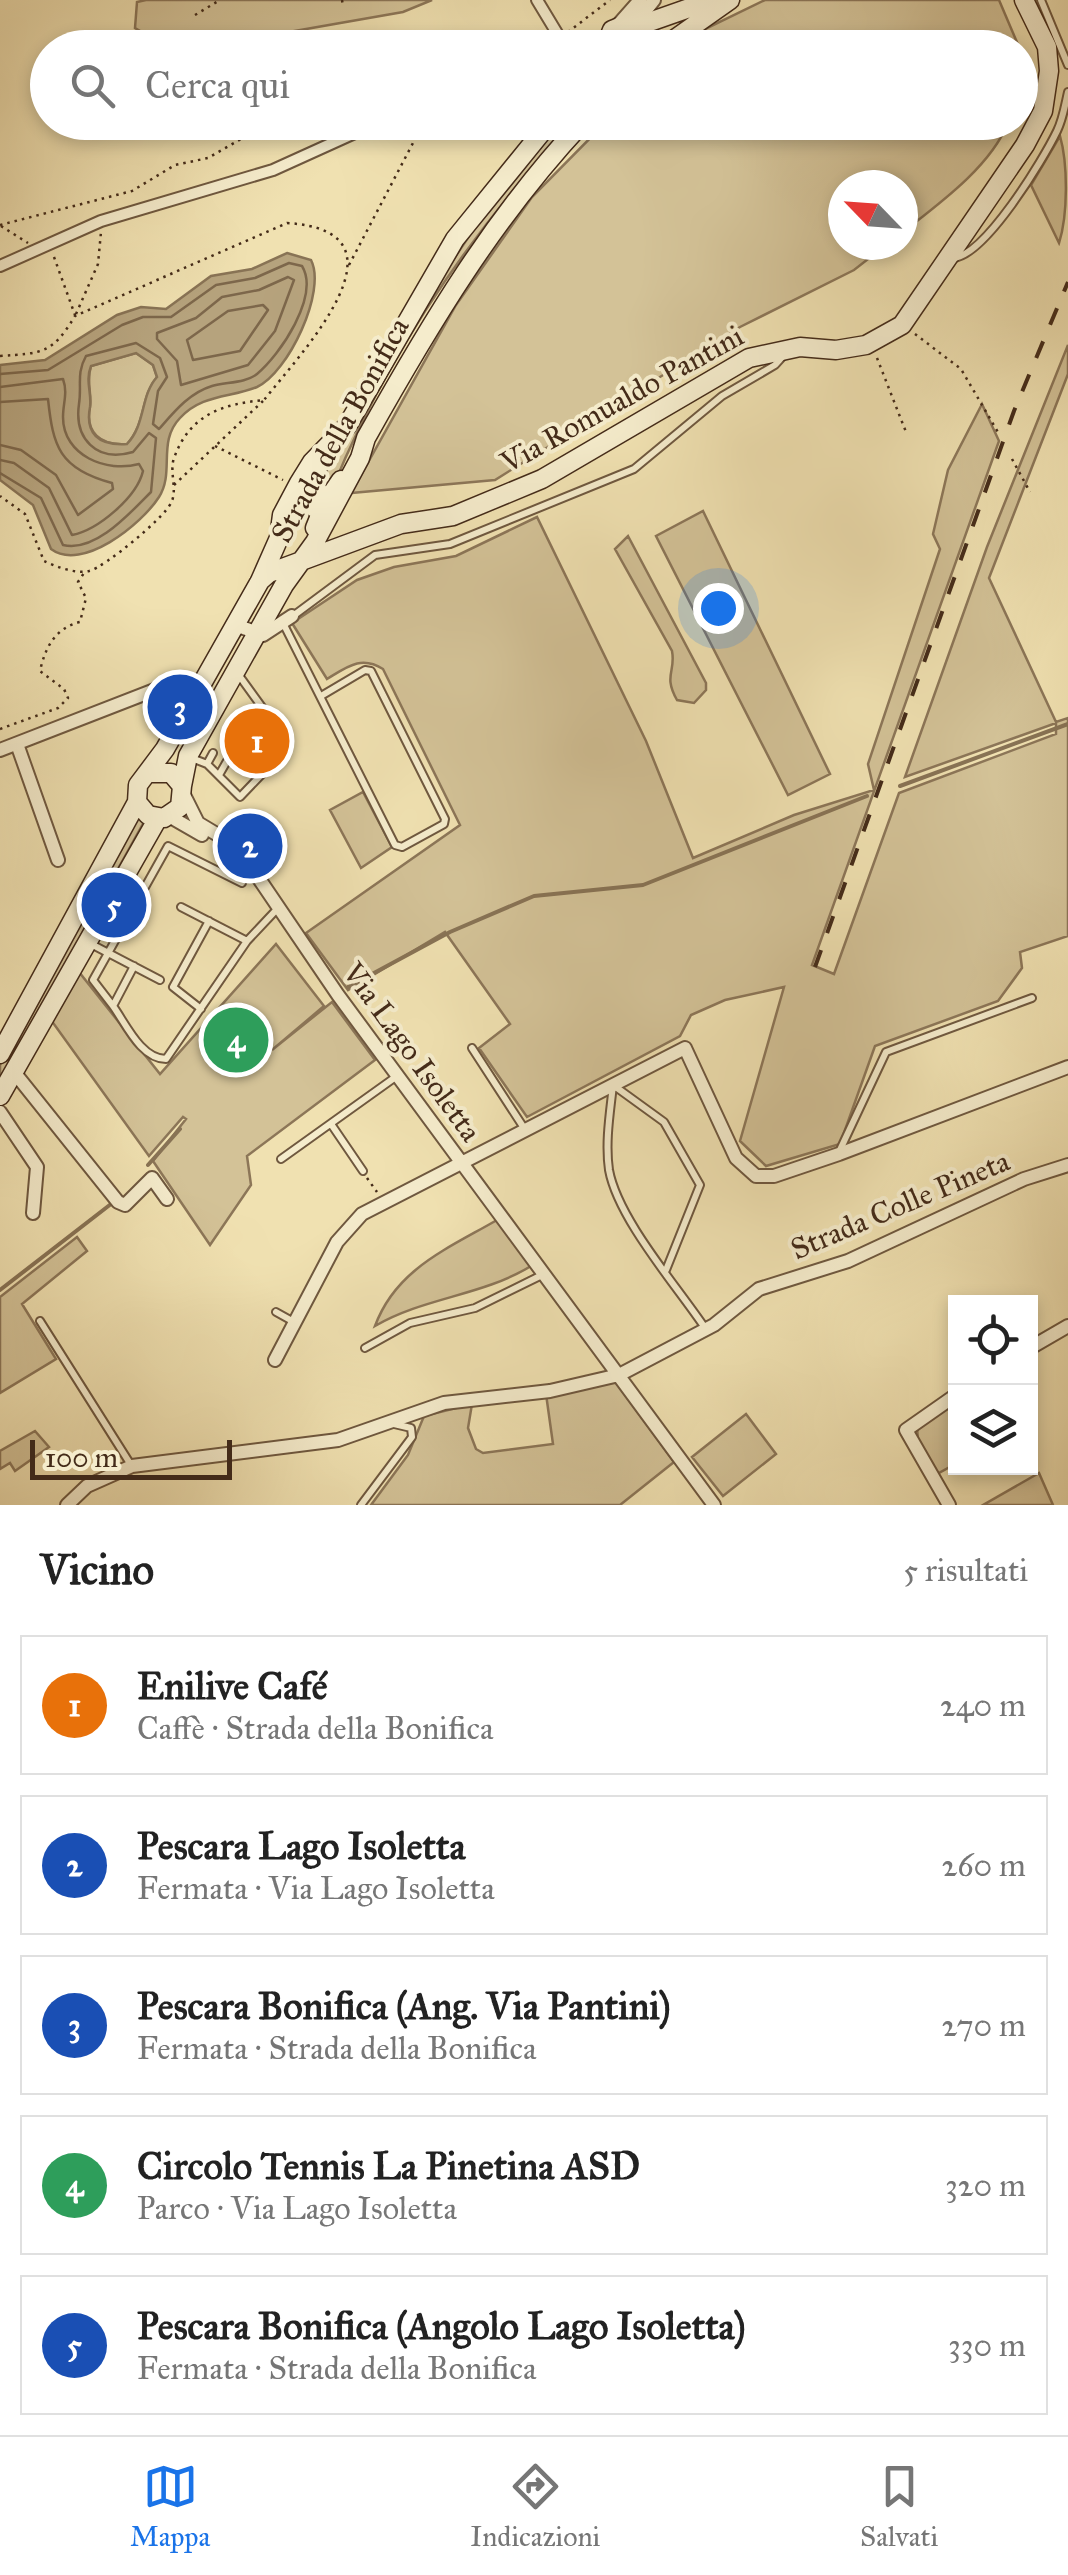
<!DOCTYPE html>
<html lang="it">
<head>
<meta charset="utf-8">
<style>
  body { margin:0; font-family:"IM FELL Great Primer",serif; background:#f6f6f6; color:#222 }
  .controls { position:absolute; right:30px; bottom:30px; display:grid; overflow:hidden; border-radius:0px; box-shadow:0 5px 15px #0003 }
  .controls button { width:90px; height:90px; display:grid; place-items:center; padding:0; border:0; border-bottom:2px solid #e0e0e0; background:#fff; color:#222; font:50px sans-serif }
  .compass { position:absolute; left:828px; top:170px; width:90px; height:90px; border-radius:50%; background:#fff; box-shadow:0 5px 15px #0003; rotate:295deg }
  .scale { position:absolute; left:30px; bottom:25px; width:202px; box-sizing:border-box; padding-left:10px; border:5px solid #442b19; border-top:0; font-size:28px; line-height:35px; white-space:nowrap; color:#442b19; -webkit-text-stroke:8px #f5eccc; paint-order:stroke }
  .you { position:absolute; left:718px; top:608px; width:35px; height:35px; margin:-25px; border:8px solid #fff; border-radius:50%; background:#1a73e8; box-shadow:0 0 0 15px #1a73e833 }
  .badge { display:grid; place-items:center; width:65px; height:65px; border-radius:50%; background:#1a73e8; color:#fff; font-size:32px; font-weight:700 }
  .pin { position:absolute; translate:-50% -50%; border:5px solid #fff; box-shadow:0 2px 10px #0006 }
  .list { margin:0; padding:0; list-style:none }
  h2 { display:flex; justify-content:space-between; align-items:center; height:130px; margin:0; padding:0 40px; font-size:42px }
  h2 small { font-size:32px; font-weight:400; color:#767676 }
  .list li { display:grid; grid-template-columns:65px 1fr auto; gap:30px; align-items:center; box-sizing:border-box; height:140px; margin:0 20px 20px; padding:0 20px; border:2px solid #e0e0e0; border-radius:0px }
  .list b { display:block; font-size:38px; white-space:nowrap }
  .list p { margin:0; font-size:32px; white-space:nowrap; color:#767676 }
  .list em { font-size:32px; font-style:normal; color:#767676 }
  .icon { flex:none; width:55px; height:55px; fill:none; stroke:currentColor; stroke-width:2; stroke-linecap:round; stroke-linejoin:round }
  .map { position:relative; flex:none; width:1068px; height:1505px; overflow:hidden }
  .search { position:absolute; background:#fff; box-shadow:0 5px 15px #0003; left:30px; right:30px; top:30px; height:110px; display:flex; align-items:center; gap:25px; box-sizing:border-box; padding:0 35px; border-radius:55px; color:#767676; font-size:38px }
  .sheet { height:930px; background:#fff }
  nav { display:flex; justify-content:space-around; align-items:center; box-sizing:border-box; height:140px; border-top:2px solid #e0e0e0; background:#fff; font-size:28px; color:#767676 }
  nav a { display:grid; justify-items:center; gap:5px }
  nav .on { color:#1a73e8 }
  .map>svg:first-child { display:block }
  .green { fill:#d3c297; stroke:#8c7658; stroke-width:2.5 }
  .water { fill:#b6a37d; stroke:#887355; stroke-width:2.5; fill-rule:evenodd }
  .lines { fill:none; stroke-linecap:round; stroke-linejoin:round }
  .shore { stroke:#7d674b; stroke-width:2.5 }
  .stream { stroke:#887355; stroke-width:4 }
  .service-casing { stroke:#6f583f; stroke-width:10 }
  .pedestrian-casing { stroke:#6f583f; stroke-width:14 }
  .minor-casing { stroke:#6f583f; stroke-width:16 }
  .secondary-casing { stroke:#442b19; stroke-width:21 }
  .path { stroke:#442b19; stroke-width:2.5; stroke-dasharray:2.5 5; stroke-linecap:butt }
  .service { stroke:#f5eccc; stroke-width:6 }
  .pedestrian { stroke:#f5eccc; stroke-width:10 }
  .minor { stroke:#f5eccc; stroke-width:12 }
  .secondary { stroke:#f5eccc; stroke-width:18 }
  .rail { stroke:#442b19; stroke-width:4; stroke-dasharray:18 18; stroke-linecap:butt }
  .labels { text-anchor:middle; stroke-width:8; stroke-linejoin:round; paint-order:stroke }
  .street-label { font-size:30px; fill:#442b19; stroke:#f5eccc }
</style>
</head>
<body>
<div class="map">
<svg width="1068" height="1505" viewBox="0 0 1068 1505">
  <rect width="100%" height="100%" fill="#f0e1b1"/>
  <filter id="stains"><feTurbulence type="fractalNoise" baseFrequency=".002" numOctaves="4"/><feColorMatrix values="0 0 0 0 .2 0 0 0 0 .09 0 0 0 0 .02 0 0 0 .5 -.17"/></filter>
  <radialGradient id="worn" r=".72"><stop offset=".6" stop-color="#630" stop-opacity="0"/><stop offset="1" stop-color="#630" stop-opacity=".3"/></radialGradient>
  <!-- green -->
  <path class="green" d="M146,0H432L403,12L289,32L240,47H168L135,28L137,2Z
    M765,0H999L1019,47H685L705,29Z
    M559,123H572C474,229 388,352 333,487L320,489C322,462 343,446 356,423C417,317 475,212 559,123Z
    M605,123H1008C990,167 940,203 903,232V185H843V245H886L854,270L740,327L495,480L351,493L456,305L532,197Z
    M1060,136C1068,164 1068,215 1059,243L1031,185Z
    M1068,345V374L989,578L1056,722L1068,718V936L1020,952L1022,968L998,1001L875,1046L840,1144L766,1166L740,1141L784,987L725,1000L691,1015L680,1036L527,1117L479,1048L510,1024L445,932L348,990L306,933L460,825L383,669C361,655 347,667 327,679L292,623L357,580L394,567L456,556L537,517L646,741L693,858L794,815L874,790L868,764L940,549L933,534L948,470L982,404L999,441L812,965L834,974L899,793L1056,734V723L905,777L987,547Z
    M136,353L153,365L157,377C140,396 147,422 127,444C100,446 85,432 90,407C92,393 86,381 91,366Z
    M703,511L830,774L788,795L656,536Z
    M628,536L706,683V690L694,703L677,700C663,675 676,672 672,651L615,549Z
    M363,792L392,847L361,868L330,810Z
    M137,816L145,820L0,1082V1065Z
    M276,944L324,1006L272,1050L332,1002L375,1060L247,1156L251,1185L210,1245L153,1161L186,1119L183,1117L149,1156L51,1020L79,972L160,1074Z
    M497,1220L531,1266C482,1296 425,1297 375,1326C396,1269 447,1249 497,1220Z
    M77,1237L87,1251L22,1304L56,1359L0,1393V1297Z
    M615,1381L674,1462L620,1505H371L408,1455L424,1416L472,1404L468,1428L476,1449L483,1453L553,1444L546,1394Z
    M955,1398V1464L937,1474L918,1442L917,1426Z
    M746,1414L776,1454L723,1496L692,1457Z
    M35,1431L49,1447L15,1471L10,1463L0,1469V1451Z
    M1039,1473L1053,1505H983Z"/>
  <!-- water -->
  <path class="water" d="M287,253L311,260C327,291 288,373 257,387C230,398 202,394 180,418C157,442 175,472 159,497C141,525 82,572 51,549L33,505L0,480V365L45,360L117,315L141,307L166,309L211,276L252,269ZM136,353L153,365L157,377C140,396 146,424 127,444C98,446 85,433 90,407C92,393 85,381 91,366Z"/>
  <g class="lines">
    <!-- shore -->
    <path class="shore" d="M288,277L294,280L275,331L248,365L181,385L177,361L157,339V333L196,318L222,297L259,290Z
      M263,305L268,310L240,351L193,360L187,340L228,311Z
      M0,374L48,370L122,325L143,317H171L216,285L255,278L289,263L302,266C320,296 280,355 257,374C246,383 226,382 212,386C189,393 174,412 159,429L153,424L158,391L167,377L160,358L136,343L86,356C76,374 82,385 79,404C74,438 96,463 133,452L149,433L156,438L151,492C130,513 95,553 63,545L41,498L0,473
      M0,387L63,379C68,393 63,403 63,417C63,456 107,473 139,464L143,471C137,497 98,530 72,535L49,488L14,463L0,460
      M0,402L48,399C53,446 59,469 112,483L113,489L78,515L56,475L21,450L0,445"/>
    <!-- stream -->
    <path class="stream" d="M900,786L1068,724
      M348,987L450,932L534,896L643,885L867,796
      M148,1165L180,1129
      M0,1290L111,1204"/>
    <defs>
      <path id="service" d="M1041,0L1068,65
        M953,258C985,256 1043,160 1057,131C1063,119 1065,105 1068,92
        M293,616L375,555L450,544L634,469L722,396L775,365L785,354
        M283,623L395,845L402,847L444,824L445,819L371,671L365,670L321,696
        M189,757L207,764L240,797L284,751L280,732L238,674
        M207,764L213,753
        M219,775L227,761
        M181,907L247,941
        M91,944L160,980
        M134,966L113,1006L93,980L168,846L242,883
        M113,1006C126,1024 141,1059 166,1059L247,941L279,907
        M201,1009L173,987L209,921
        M472,1048L524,1128
        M331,1124L363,1171
        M839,1152L886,1052L1032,998
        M281,1159L397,1076
        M666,1270L700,1185L664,1122L613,1085C610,1113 605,1142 609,1170C618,1219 676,1285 705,1328
        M276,1312L294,1322
        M40,1321L131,1465
        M365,1348L410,1323L475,1308L542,1275
        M361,1505L412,1437L411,1428L394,1424"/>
      <path id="pedestrian" d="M537,0L566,48
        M0,266L101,221L273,170L379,122"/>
      <path id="minor" d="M635,24L654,0
        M617,26L640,0
        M234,629L241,627L263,635L292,616
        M17,744L58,860
        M0,750L170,684H202
        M183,793L198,823L233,844L243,855L338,995L714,1505
        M169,816L202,835
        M14,1072L118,1202L125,1205L152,1178L167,1199
        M0,1112L37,1167L33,1213
        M1030,1348L1068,1326
        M275,1360L337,1242L362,1214L685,1048L736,1158L756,1176H774L839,1154L1068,1067
        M67,1505L87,1486L132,1466L338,1440L444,1403L550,1391L619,1375L714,1325L759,1289L848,1261L1024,1179L1068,1165
        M949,1505L906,1430L956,1395"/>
      <path id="secondary" d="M638,26L712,0
        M605,48L612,30L629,23L644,30L650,48
        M662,48L730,0
        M319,465L312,483L321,495L330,496L341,480
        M289,519L298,506L311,505L321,513L315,528
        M260,581L269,573L401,524L453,516L542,479L749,358L800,347L836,350L866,345L902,325L1025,145L1043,111L1049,71L1047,47L1024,0
        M149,773H171L182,786L180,807L164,818L148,815L137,802L138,785L165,749L260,581L279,538L282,515L299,483L312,462L347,426L455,239L550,122
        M182,786L188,756L284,585L315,542L360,458L366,438C430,324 493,218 583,122
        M0,1054L137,802
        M0,1096L158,818"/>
    </defs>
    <!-- service casing -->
    <use href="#service" class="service-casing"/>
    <!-- pedestrian casing -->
    <use href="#pedestrian" class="pedestrian-casing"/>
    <!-- minor casing -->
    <use href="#minor" class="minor-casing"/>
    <!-- secondary casing -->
    <use href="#secondary" class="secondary-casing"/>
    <!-- path -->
    <path class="path" d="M342,0L343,6
      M195,15L220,0
      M568,32L610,0
      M526,48L546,41
      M0,225L132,191L175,165L208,158L255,131L291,133L318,122
      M1,226L28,243
      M54,257L75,315
      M349,265L424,122
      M76,314L98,264L101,232
      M915,334L961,369L999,434
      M0,356C43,353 52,354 75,316L287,223C418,231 301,353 264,400C223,404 190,414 174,458C169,472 178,490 171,503C164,518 105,567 89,571C75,574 57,567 44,561L25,514L0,496
      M877,358L906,432
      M215,446L283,480
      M1012,459L1030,492
      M174,485L263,401
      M0,729L58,708L68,698L64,689L40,671C45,648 55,628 80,622L86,598L78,582L84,573
      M367,1178L377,1192"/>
    <!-- service -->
    <use href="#service" class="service"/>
    <!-- pedestrian -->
    <use href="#pedestrian" class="pedestrian"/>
    <!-- minor -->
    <use href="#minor" class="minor"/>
    <!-- secondary -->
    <use href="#secondary" class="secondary"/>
    <!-- rail -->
    <path class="rail" d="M815,967L1014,411L1068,282"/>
  </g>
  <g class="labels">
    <!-- street labels -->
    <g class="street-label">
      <text transform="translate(622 399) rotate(-29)" y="10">Via Romualdo Pantini</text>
      <text transform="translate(340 430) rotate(-61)" y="10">Strada della Bonifica</text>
      <text transform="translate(412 1052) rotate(54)" y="10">Via Lago Isoletta</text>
      <text transform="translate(900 1205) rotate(-23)" y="10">Strada Colle Pineta</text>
    </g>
  </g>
  <rect width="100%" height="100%" filter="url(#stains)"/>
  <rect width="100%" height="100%" fill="url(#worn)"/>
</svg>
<div class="controls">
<button><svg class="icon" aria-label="locate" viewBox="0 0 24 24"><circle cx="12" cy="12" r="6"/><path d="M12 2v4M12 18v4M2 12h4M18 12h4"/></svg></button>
<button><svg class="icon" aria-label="layers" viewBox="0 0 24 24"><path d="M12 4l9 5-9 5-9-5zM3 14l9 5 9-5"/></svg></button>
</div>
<svg class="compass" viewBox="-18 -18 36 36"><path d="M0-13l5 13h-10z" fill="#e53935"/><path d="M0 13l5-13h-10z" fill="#767676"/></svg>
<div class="scale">100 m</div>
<div class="you"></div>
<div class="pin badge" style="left:257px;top:741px;background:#e8710a">1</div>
<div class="pin badge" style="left:250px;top:846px;background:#1a4fb4">2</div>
<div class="pin badge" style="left:180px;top:707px;background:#1a4fb4">3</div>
<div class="pin badge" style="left:236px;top:1040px;background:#2e9e5b">4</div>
<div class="pin badge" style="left:114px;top:905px;background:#1a4fb4">5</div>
<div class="search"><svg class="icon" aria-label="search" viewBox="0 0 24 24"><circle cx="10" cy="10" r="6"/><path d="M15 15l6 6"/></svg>Cerca qui</div>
</div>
<section class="sheet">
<h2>Vicino<small>5 risultati</small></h2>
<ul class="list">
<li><span class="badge" style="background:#e8710a">1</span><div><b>Enilive Café</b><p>Caffè · Strada della Bonifica</p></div><em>240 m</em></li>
<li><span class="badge" style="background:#1a4fb4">2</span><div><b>Pescara Lago Isoletta</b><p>Fermata · Via Lago Isoletta</p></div><em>260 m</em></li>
<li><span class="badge" style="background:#1a4fb4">3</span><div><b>Pescara Bonifica (Ang. Via Pantini)</b><p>Fermata · Strada della Bonifica</p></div><em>270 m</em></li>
<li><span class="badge" style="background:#2e9e5b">4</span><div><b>Circolo Tennis La Pinetina ASD</b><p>Parco · Via Lago Isoletta</p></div><em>320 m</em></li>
<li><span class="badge" style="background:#1a4fb4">5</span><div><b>Pescara Bonifica (Angolo Lago Isoletta)</b><p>Fermata · Strada della Bonifica</p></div><em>330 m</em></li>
</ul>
</section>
<nav>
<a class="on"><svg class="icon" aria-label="map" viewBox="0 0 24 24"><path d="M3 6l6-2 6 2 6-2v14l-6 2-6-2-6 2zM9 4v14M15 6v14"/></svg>Mappa</a>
<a><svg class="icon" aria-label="directions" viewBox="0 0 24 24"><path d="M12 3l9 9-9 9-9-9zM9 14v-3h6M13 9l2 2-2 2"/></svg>Indicazioni</a>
<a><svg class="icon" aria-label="saved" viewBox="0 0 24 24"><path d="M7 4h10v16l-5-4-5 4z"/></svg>Salvati</a>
</nav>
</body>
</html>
